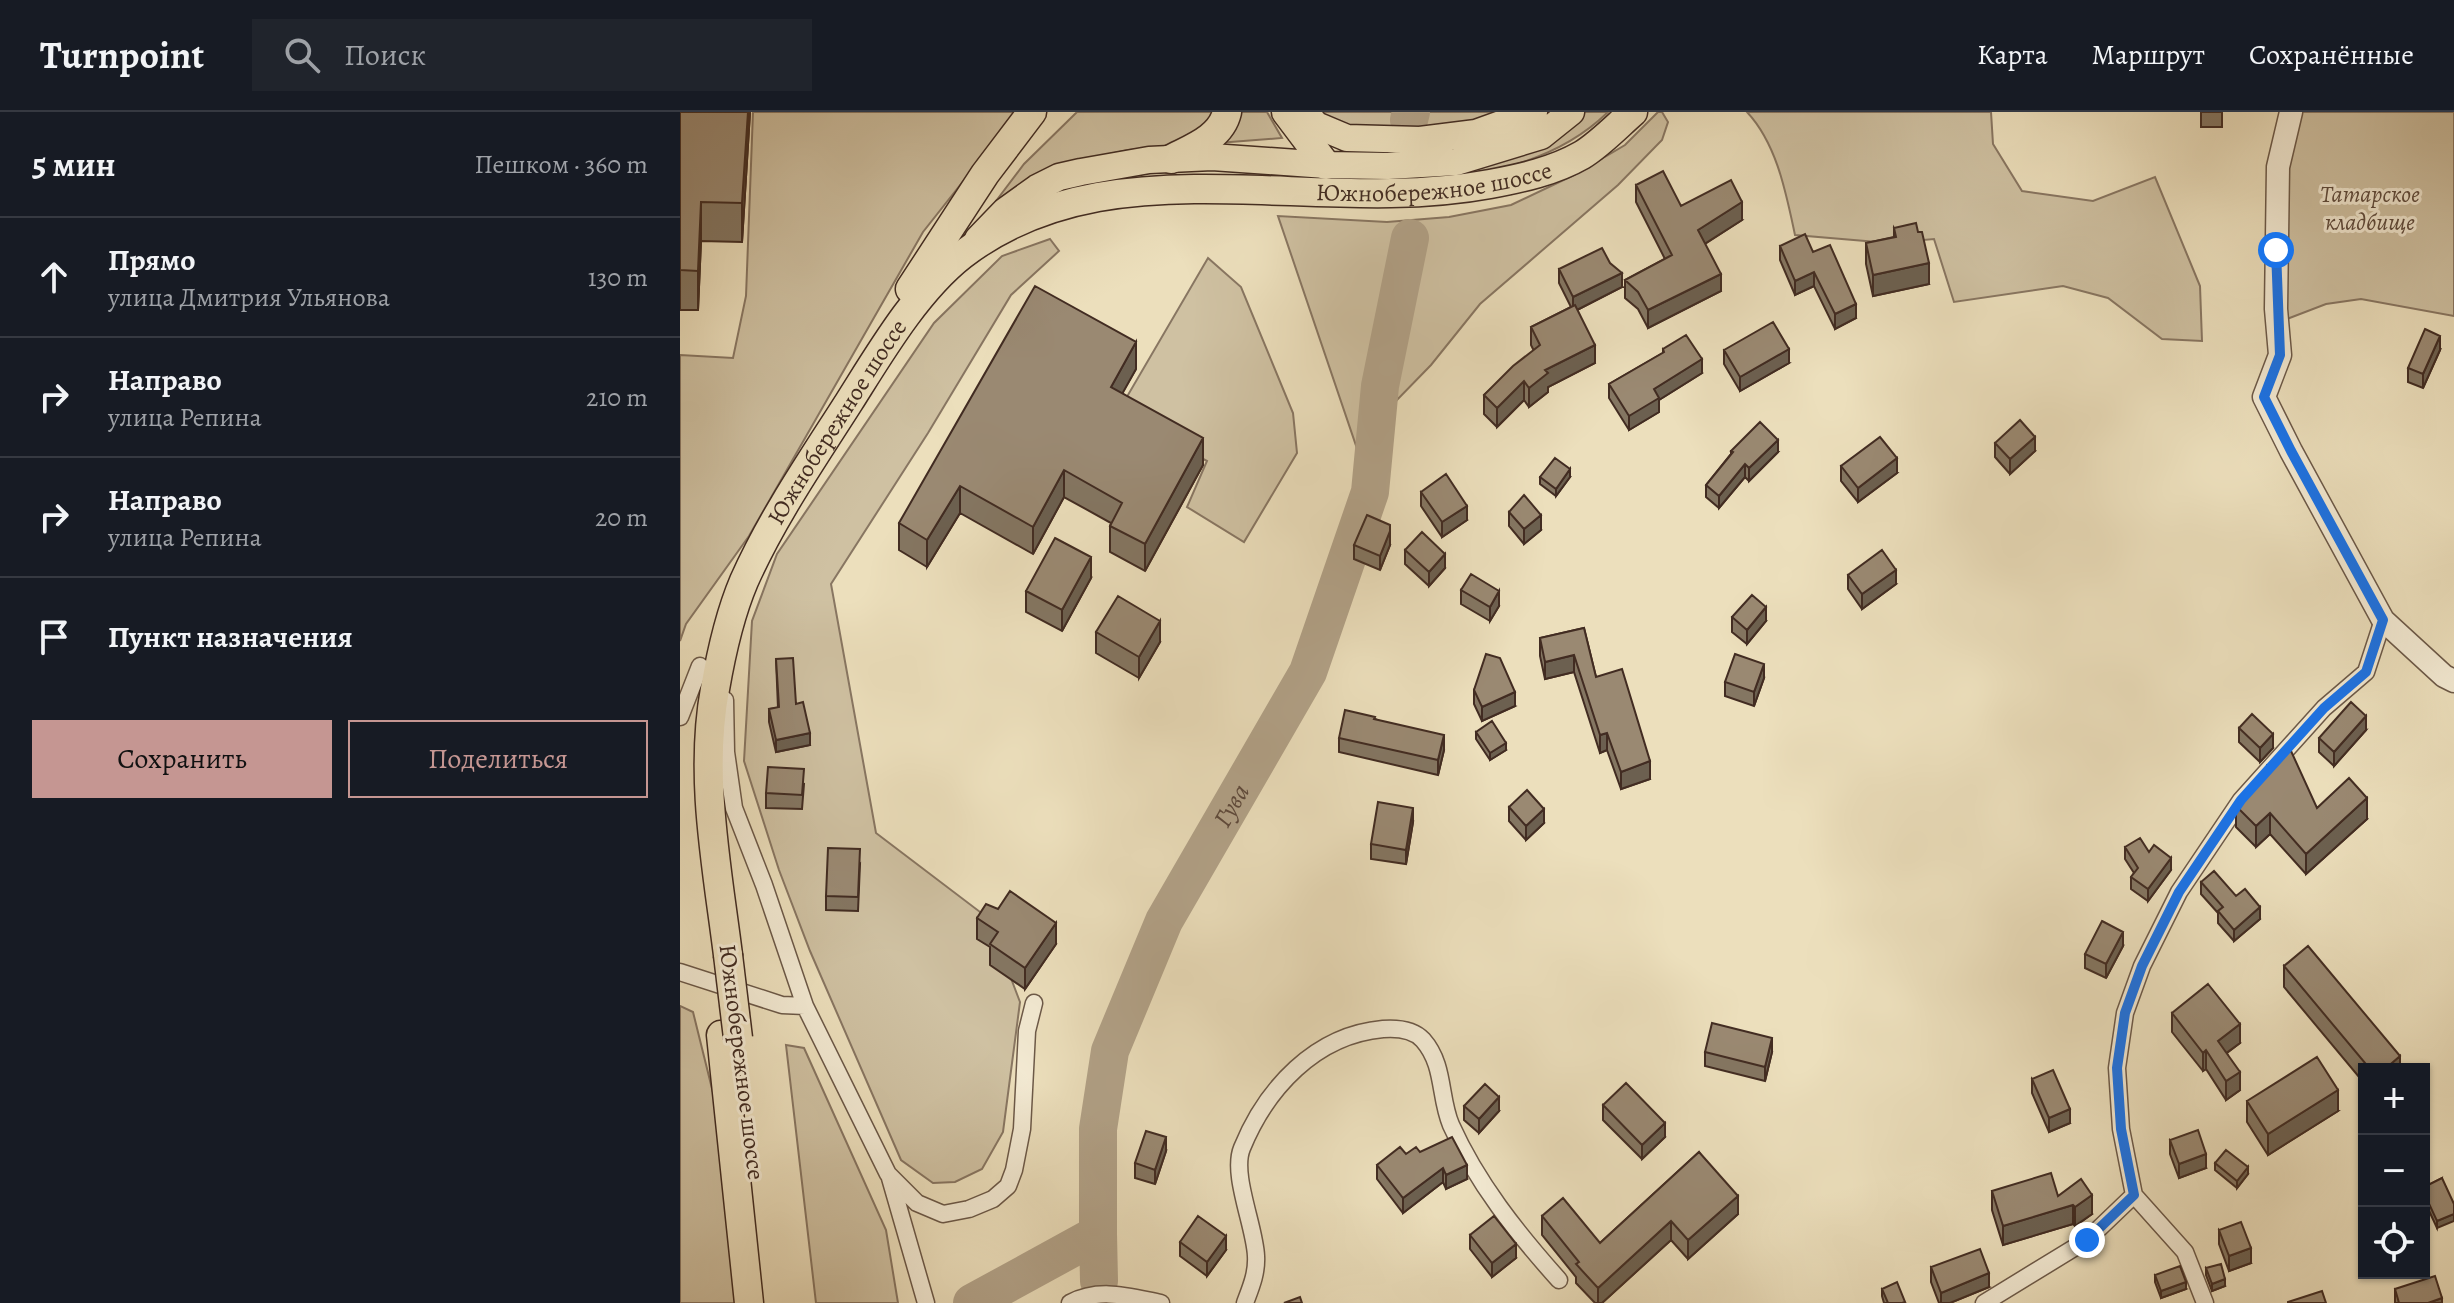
<!DOCTYPE html>
<html lang="ru">
<head>
<meta charset="utf-8">
<style>
  body { margin:0; font-family:Alegreya,serif; background:#20242c; color:#f1f3f6 }
  .controls { position:absolute; right:24px; bottom:24px; display:grid; overflow:hidden; border-radius:0px; box-shadow:0 2px 6px #0004 }
  .controls button { width:72px; height:72px; display:grid; place-items:center; padding:0; border:0; border-bottom:2px solid #363941; background:#171b24; color:#f1f3f6; font:40px sans-serif }
  .stop { position:absolute; width:24px; height:24px; margin:-18px; border:6px solid #1a73e8; border-radius:50%; background:#fff }
  .stop.end { background:#1a73e8; border-color:#fff; box-shadow:0 2px 8px #0008 }
  .list { margin:0; padding:0; list-style:none }
  h2 { display:flex; justify-content:space-between; align-items:center; height:104px; margin:0; padding:0 32px; font-size:34px }
  h2 small { font-size:26px; font-weight:400; color:#9ea1a6 }
  .list li { display:grid; grid-template-columns:52px 1fr auto; gap:24px; align-items:center; box-sizing:border-box; height:120px; padding:0 32px; border-top:2px solid #363941 }
  .list b { display:block; font-size:30px; white-space:nowrap }
  .list p { margin:0; font-size:26px; white-space:nowrap; color:#9ea1a6 }
  .list em { font-size:26px; font-style:normal; color:#9ea1a6 }
  .actions { display:flex; gap:16px; padding:24px 32px }
  .actions a { flex:1; padding:18px 0; border:2px solid #c59692; border-radius:0px; text-align:center; font-size:28px; color:#c59692 }
  .actions .main { background:#c59692; color:#111 }
  .icon { flex:none; width:44px; height:44px; fill:none; stroke:currentColor; stroke-width:2; stroke-linecap:round; stroke-linejoin:round }
  .map { position:relative; flex:none; width:1774px; height:1191px; overflow:hidden }
  header { display:flex; align-items:center; gap:48px; box-sizing:border-box; height:112px; padding:0 40px; background:#171b24; border-bottom:2px solid #363941 }
  header strong { font-size:38px }
  nav { display:flex; gap:44px; margin-inline-start:auto; font-size:28px }
  .search { width:560px; height:72px; background:#20242c; display:flex; align-items:center; gap:20px; box-sizing:border-box; padding:0 28px; border-radius:0px; color:#9ea1a6; font-size:30px }
  main { display:flex }
  aside { flex:1; background:#171b24 }
  .map>svg:first-child { display:block }
  .green { fill:#cfc1a2; stroke:#887662; stroke-width:2 }
  .lines { fill:none; stroke-linecap:round; stroke-linejoin:round }
  .river { stroke:#b2a288; stroke-width:38 }
  .minor-casing { stroke:#6c5948; stroke-width:19 }
  .tertiary-casing { stroke:#6c5948; stroke-width:25 }
  .primary-casing { stroke:#422c22; stroke-width:29 }
  .trunk-casing { stroke:#422c22; stroke-width:31 }
  .minor { stroke:#f3ead3; stroke-width:16 }
  .tertiary { stroke:#f3ead3; stroke-width:22 }
  .primary { stroke:#ecdfbc; stroke-width:26 }
  .trunk { stroke:#ecdfbc; stroke-width:28 }
  .trunk-bridge-casing { stroke:#422c22; stroke-width:31; stroke-linecap:butt }
  .trunk-bridge { stroke:#ecdfbc; stroke-width:28 }
  .wall { fill:#847662; stroke:#422c22; stroke-width:2 }
  .shaded-wall { fill:#6c6050; stroke:#422c22; stroke-width:2 }
  .building { fill:#9a8972; stroke:#422c22; stroke-width:2 }
  .route { stroke:#1a73e8; stroke-width:10 }
  .labels { text-anchor:middle; stroke-width:6; stroke-linejoin:round; paint-order:stroke }
  .street-label { font-size:24px; fill:#422c22; stroke:#f3ead3 }
  .park-label { font-size:24px; font-style:italic; fill:#5e4a3c; stroke:#f3ead3 }
  .water-label { font-size:26px; font-style:italic; fill:#5e4a3c; stroke:#f3ead3 }
</style>
</head>
<body>
<header>
<strong>Turnpoint</strong>
<div class="search"><svg class="icon" aria-label="search" viewBox="0 0 24 24"><circle cx="10" cy="10" r="6"/><path d="M15 15l6 6"/></svg>Поиск</div>
<nav><a>Карта</a><a>Маршрут</a><a>Сохранённые</a></nav>
</header>
<main>
<aside>
<h2>5 мин<small>Пешком · 360 m</small></h2>
<ul class="list">
<li><svg class="icon" aria-label="ahead" viewBox="0 0 24 24"><path d="M12 20V5M6 11l6-6 6 6"/></svg><div><b>Прямо</b><p>улица Дмитрия Ульянова</p></div><em>130 m</em></li>
<li><svg class="icon" aria-label="right" viewBox="0 0 24 24"><path d="M7 20v-9h11M14 6l5 5-5 5"/></svg><div><b>Направо</b><p>улица Репина</p></div><em>210 m</em></li>
<li><svg class="icon" aria-label="right" viewBox="0 0 24 24"><path d="M7 20v-9h11M14 6l5 5-5 5"/></svg><div><b>Направо</b><p>улица Репина</p></div><em>20 m</em></li>
<li><svg class="icon" aria-label="arrive" viewBox="0 0 24 24"><path d="M6 21V4h12l-3 4 3 4H6"/></svg><div><b>Пункт назначения</b></div></li>
</ul>
<div class="actions"><a class="main">Сохранить</a><a>Поделиться</a></div>
</aside>
<div class="map">
<svg width="1774" height="1191" viewBox="0 0 1774 1191">
  <rect width="100%" height="100%" fill="#ecdfbc"/>
  <filter id="stains"><feTurbulence type="fractalNoise" baseFrequency=".0025" numOctaves="4"/><feColorMatrix values="0 0 0 0 .2 0 0 0 0 .09 0 0 0 0 .02 0 0 0 .5 -.17"/></filter>
  <radialGradient id="worn" r=".72"><stop offset=".6" stop-color="#630" stop-opacity="0"/><stop offset="1" stop-color="#630" stop-opacity=".3"/></radialGradient>
  <!-- green -->
  <path class="green" d="M73,0H338L243,120L69,424L6,512L0,529V243L53,246L66,184Z
    M397,0H587L602,26L448,38L383,52L344,70L316,89L344,52Z
    M638,0H833L741,20L656,14Z
    M904,0H928C838,88 678,71 564,57L743,54L897,8Z
    M978,0H982L988,10L982,28L938,73L800,192L751,253L711,294L685,360L598,104L707,110L769,105L831,93L894,63L945,33Z
    M1067,0H1311L1313,32L1342,79L1413,89L1475,65L1520,174L1522,229L1482,227L1428,186L1383,174L1274,190L1254,127L1209,131L1115,123C1106,81 1097,32 1067,0Z
    M1622,0H1774V204L1681,187L1646,192L1607,207L1606,57Z
    M370,127L379,139L331,183L248,321L151,472L196,721L308,806L340,890L323,1020L302,1057L275,1070L253,1071L221,1048L130,839L99,758L64,649L72,509L97,442L254,211L322,144Z
    M528,146L561,175L613,301L617,341L564,430L507,395L527,349L438,300Z
    M0,894L13,900L41,1013L57,1191H0Z
    M106,933L124,936L206,1118L218,1191H136Z"/>
  <g class="lines">
    <!-- river -->
    <g class="river">
      <path d="M729,8L731,0"/>
      <path d="M418,1122L419,1169"/>
      <path id="s1" d="M292,1191L418,1122V1017L430,939L484,809L628,560L690,380L700,274L730,126"/>
    </g>
    <defs>
      <path id="minor" d="M45,588L46,640L54,696L84,773L125,894L208,1062L237,1091L263,1102L289,1097L313,1087L328,1074L334,1058L342,1017L347,919L354,891
        M0,605L20,554
        M0,860L102,893L125,894
        M210,1066L246,1191
        M1454,1083L1441,1017L1437,956L1445,901L1462,854L1499,780L1561,688L1644,596L1686,560L1703,508
        M1454,1083L1505,1140L1525,1191
        M390,1191C420,1175 450,1185 481,1191
        M565,1191C571,1175 577,1161 576,1144C575,1115 551,1062 562,1036C586,977 635,923 703,917C717,916 733,917 743,928C765,953 759,985 771,1013C797,1071 837,1121 879,1168
        M1304,1191L1407,1128L1454,1083"/>
      <path id="tertiary" d="M1611,0L1598,55L1596,197L1600,243L1584,285L1611,339L1703,508L1764,564L1774,569"/>
      <path id="primary" d="M625,0L636,13L667,26L740,28L796,21L854,0
        M298,127L325,99L357,76L379,65L401,60L469,48L532,45L646,53L708,54L776,50L861,24L891,0"/>
      <g id="trunk">
        <path d="M606,0L646,53"/>
        <path d="M491,47C512,36 541,26 547,0"/>
        <path d="M230,177L305,62L352,0"/>
        <path id="s2" d="M48,843C37,755 19,665 35,577C41,542 50,502 64,469C92,406 132,348 169,290C200,241 236,179 282,143C321,113 369,94 418,85C548,63 681,96 810,72C842,66 874,59 902,43C920,32 937,14 953,0"/>
        <path d="M41,923L69,1191"/>
      </g>
    </defs>
    <!-- minor casing -->
    <use href="#minor" class="minor-casing"/>
    <!-- tertiary casing -->
    <use href="#tertiary" class="tertiary-casing"/>
    <!-- primary casing -->
    <use href="#primary" class="primary-casing"/>
    <!-- trunk casing -->
    <use href="#trunk" class="trunk-casing"/>
    <!-- minor -->
    <use href="#minor" class="minor"/>
    <!-- tertiary -->
    <use href="#tertiary" class="tertiary"/>
    <!-- primary -->
    <use href="#primary" class="primary"/>
    <!-- trunk -->
    <use href="#trunk" class="trunk"/>
    <defs>
      <path id="trunk-bridge" d="M48,843L58,926"/>
    </defs>
    <!-- trunk-bridge casing -->
    <use href="#trunk-bridge" class="trunk-bridge-casing"/>
    <!-- trunk-bridge -->
    <use href="#trunk-bridge" class="trunk-bridge"/>
  </g>
  <!-- wall -->
  <path class="wall" d="M0,0H70L62,130L21,129L18,198H0Z
    M1521,0H1542V15H1521Z
    M956,73L1001,94L1062,108L1025,132L1041,179L968,216L958,197L945,186V168L985,147L956,90Z
    M1214,116L1249,172L1193,184L1186,152V131L1214,125Z
    M1100,134L1133,140L1176,206L1155,217L1134,174L1115,183L1100,148Z
    M879,157L942,175L897,198L915,251L868,275V280L849,295L844,288L817,315L804,302V283L854,239L851,233V215L891,195L879,171Z
    M983,237L1022,261L979,288V300L949,318L929,286V272L983,241Z
    M1044,238L1109,251L1060,279L1044,252Z
    M1760,238L1743,276L1728,270V256Z
    M456,257L442,281L523,353L465,459L430,440V414L431,411L384,385L353,442L280,401L247,455L219,438V411Z
    M1315,331L1355,339L1330,362L1315,345Z
    M1051,339L1098,340L1069,369L1065,365L1039,396L1026,385V373L1051,342Z
    M1161,354L1217,361L1178,390L1161,369Z
    M860,365H890L876,384L860,372Z
    M741,380L787,408L762,425L741,394Z
    M829,400L861,418L844,432L829,414Z
    M674,433H710L700,458L674,447Z
    M725,438L765,456L749,474L725,452Z
    M1168,463L1216,472L1182,497L1168,477Z
    M411,466L382,519L346,500V479Z
    M781,478L819,494L810,509L781,492Z
    M1052,505L1086,509L1067,532L1052,520Z
    M904,516L916,565L970,667L941,677L927,638L920,641L894,560L865,567L860,544V526Z
    M416,520L480,530L459,566L416,541Z
    M96,547L116,592L130,633L96,640L89,610V597L98,596Z
    M1084,566L1074,594L1045,584V570Z
    M794,578L835,594L802,609L794,592Z
    M695,607L764,638L758,663L659,640V626Z
    M1559,616L1593,636L1580,650L1559,630Z
    M1686,618L1654,654L1639,640V626Z
    M796,620L826,638L810,648L796,627Z
    M1587,654L1637,696L1687,707L1626,762L1590,722L1576,735L1556,715V694L1587,659Z
    M124,672L122,697L86,696V681Z
    M829,695L864,711L846,728L829,709Z
    M733,710L726,752L691,747V732Z
    M1445,735L1469,740L1491,758L1468,789L1451,777V765L1454,761L1445,747Z
    M180,752L178,799L146,798V784Z
    M1521,770L1556,784L1580,807L1554,829L1538,811V801L1521,782Z
    M297,806L376,832L345,877L310,853V835L297,827Z
    M1443,834L1426,866L1405,856V842Z
    M1604,854L1720,957H1684V971L1604,875Z
    M1492,901L1560,931L1547,941L1560,978L1546,988L1526,957L1523,959L1492,920Z
    M1025,940H1092L1085,969L1025,954Z
    M1352,967L1390,1011L1369,1020L1352,981Z
    M1567,989L1658,999L1588,1043L1567,1010Z
    M923,993L985,1025L962,1047L923,1008Z
    M784,994L819,999L799,1021L784,1008Z
    M1490,1028L1526,1056L1499,1066L1490,1042Z
    M486,1039L475,1072L455,1066V1051Z
    M740,1040L787,1067L766,1077L763,1070L723,1101L697,1067V1053L726,1042Z
    M1019,1040L1058,1102L1008,1147L991,1128L922,1191H915L896,1171V1165L862,1123V1104L920,1131Z
    M1535,1051L1568,1062L1557,1076L1535,1058Z
    M1762,1066L1757,1116L1744,1088V1075Z
    M1312,1079L1378,1084L1412,1102L1395,1114L1393,1112L1323,1133L1312,1098Z
    M1539,1118L1571,1151L1549,1159L1539,1132Z
    M790,1123L836,1146L812,1165L790,1137Z
    M500,1130L546,1138L527,1164L500,1144Z
    M1251,1155L1309,1175L1270,1191H1259L1251,1170Z
    M1526,1156L1545,1174L1532,1179L1526,1163Z
    M1475,1163L1506,1177L1481,1186L1475,1170Z
    M1202,1177L1225,1191H1204L1202,1184Z
    M1715,1177L1762,1191H1715Z"/>
  <!-- shaded-wall -->
  <path class="shaded-wall" d="M68,0H70L62,130V91Z
    M21,90V129L18,198V159Z
    M1062,90V108L1018,136V118Z
    M1249,151V172L1193,184V163Z
    M1134,160V174L1115,183V169Z
    M942,161V175L893,200V185Z
    M1041,162V179L968,216V198Z
    M1176,192V206L1155,217V202Z
    M1760,224V238L1743,276V262Z
    M456,230V257L431,302V275Z
    M915,233V251L868,275V280L849,295V276L865,258Z
    M1109,237V251L1060,279V265Z
    M1022,247V261L979,288V300L949,318V304L974,277Z
    M844,269V288L817,315V296Z
    M1355,325V339L1330,362V347Z
    M523,326V353L465,459V432Z
    M1098,328V340L1069,369V356Z
    M1217,346V361L1178,390V376Z
    M1065,352V365L1039,396V384Z
    M890,357V365L876,384V377Z
    M384,358V385L353,442V415Z
    M280,374V401L247,455V428Z
    M787,394V408L762,425V410Z
    M861,403V418L844,432V417Z
    M710,419V433L700,458V444Z
    M765,442V456L749,474V460Z
    M411,445V466L382,519V498Z
    M1216,458V472L1182,497V482Z
    M819,479V494L810,509V495Z
    M1086,495V509L1067,532V518Z
    M480,509V530L459,566V545Z
    M894,543V560L865,567V550Z
    M1084,552V566L1074,594V580Z
    M835,580V594L802,609V595Z
    M1686,604V618L1654,654V640Z
    M130,621V633L96,640V628Z
    M927,621V638L920,641V623Z
    M1593,622V636L1580,650V636Z
    M764,623V638L758,663V648Z
    M826,631V638L810,648V641Z
    M970,649V667L941,677V660Z
    M1687,686V707L1626,762V742Z
    M733,696V710L726,752V738Z
    M864,697V711L846,728V714Z
    M1590,701V722L1576,735V714Z
    M1491,746V758L1468,789V777Z
    M1580,795V807L1554,829V818Z
    M376,811V832L345,877V856Z
    M1443,820V834L1426,866V852Z
    M1560,912V931L1538,947V929Z
    M1092,926V940L1085,969V955Z
    M1526,938V957L1523,959V941Z
    M1720,944V957H1705Z
    M1560,960V978L1546,988V969Z
    M1658,978V999L1588,1043V1022Z
    M819,985V999L799,1021V1007Z
    M1390,997V1011L1369,1020V1006Z
    M985,1011V1025L962,1047V1033Z
    M486,1025V1039L475,1072V1058Z
    M1526,1042V1056L1499,1066V1052Z
    M787,1053V1067L766,1077V1063Z
    M1568,1055V1062L1557,1076V1069Z
    M763,1056V1070L723,1101V1086Z
    M1412,1083V1102L1395,1114V1095Z
    M1058,1084V1102L1008,1147V1128Z
    M1393,1093V1112L1323,1133V1114Z
    M1774,1102V1109L1757,1116V1109Z
    M991,1109V1128L922,1191H918V1176Z
    M546,1124V1138L527,1164V1150Z
    M836,1132V1146L812,1165V1151Z
    M1571,1136V1151L1549,1159V1144Z
    M1309,1161V1175L1270,1191H1261V1181Z
    M1545,1167V1174L1532,1179V1172Z
    M1506,1170V1177L1481,1186V1179Z
    M1762,1186V1191H1748Z"/>
  <!-- building -->
  <path class="building" d="M0,0H68L62,91L21,90L18,159L0,158Z
    M983,59L1001,94L1051,68L1062,90L1018,118L1041,162L968,198L958,180L945,168L992,143L956,73Z
    M1236,111L1238,120H1242L1249,151L1193,163L1186,131L1216,125L1214,116Z
    M1125,122L1133,140L1150,133L1176,192L1155,202L1134,160L1115,169L1100,134Z
    M922,136L930,151L942,161L893,185L879,157Z
    M355,174L456,230L431,275L523,326L465,432L430,414L442,391L384,358L353,415L280,374L247,428L219,411Z
    M895,193L915,233L865,258L868,261L849,276L844,269L817,296L804,283L833,254L860,233L851,215Z
    M1093,210L1109,237L1060,265L1044,238Z
    M1745,217L1760,224L1743,262L1728,256Z
    M1006,223L1022,247L974,277L979,286L949,304L929,272L984,240L983,237Z
    M1340,308L1355,325L1330,347L1315,331Z
    M1080,310L1098,328L1069,356L1065,352L1039,384L1026,373L1053,340L1051,339Z
    M1200,325L1217,346L1178,376L1161,354Z
    M875,346L890,357L876,377L860,365Z
    M766,362L787,394L762,410L741,380Z
    M844,383L861,403L844,417L829,400Z
    M687,403L710,413V419L700,444L674,433Z
    M742,420L765,442L749,460L725,438Z
    M375,426L411,445L382,498L346,479Z
    M1202,438L1216,458L1182,482L1168,463Z
    M791,462L819,479L810,495L781,478Z
    M1072,483L1086,495L1067,518L1052,505Z
    M438,484L480,509L459,545L416,520Z
    M904,516L916,565L942,557L970,649L941,660L927,621L920,623L894,543L865,550L860,526Z
    M806,542L820,546L835,580L802,595L794,578Z
    M1055,542L1084,552L1074,580L1045,570Z
    M113,546L116,592L123,590L130,621L96,628L89,597L99,595L96,547Z
    M1671,590L1686,604L1654,640L1639,626Z
    M665,598L695,605L694,607L764,623L758,648L659,626Z
    M1572,602L1593,622L1580,636L1559,616Z
    M812,609L826,631L810,641L796,620Z
    M1611,639L1637,696L1669,666L1687,686L1626,742L1590,701L1576,714L1556,694L1588,658L1587,654L1594,647Z
    M88,655L124,657L122,683L86,681Z
    M847,678L864,697L846,714L829,695Z
    M698,690L733,696L726,738L691,732Z
    M1460,726L1469,740L1474,733L1491,746L1468,777L1451,765L1458,756L1445,735Z
    M148,736L180,737L178,785L146,784Z
    M1534,759L1556,784L1565,777L1580,795L1554,818L1538,799L1543,795L1521,770Z
    M330,779L376,811L345,856L310,832L318,820L297,806L306,792L318,797Z
    M1422,809L1443,820L1426,852L1405,842Z
    M1628,834L1720,944L1705,957H1690L1604,854Z
    M1528,872L1560,912L1538,929L1560,960L1546,969L1526,938L1523,941L1492,901Z
    M1032,911L1092,926L1085,955L1025,940Z
    M1637,945L1658,978L1588,1022L1567,989Z
    M1373,958L1390,997L1369,1006L1352,967Z
    M946,971L985,1011L962,1033L923,993Z
    M805,972L819,985L799,1007L784,994Z
    M1518,1018L1526,1042L1499,1052L1490,1028Z
    M466,1019L486,1025L475,1058L455,1051Z
    M772,1025L787,1053L766,1063L763,1056L723,1086L697,1053L720,1035L726,1042L736,1035L740,1040Z
    M1546,1038L1568,1055L1557,1069L1535,1051Z
    M1019,1040L1058,1084L1008,1128L991,1109L918,1176L896,1152L899,1150L862,1104L883,1086L920,1131Z
    M1371,1061L1378,1084L1401,1067L1412,1083L1395,1095L1393,1093L1323,1114L1312,1079Z
    M1762,1066L1774,1092V1102L1757,1109L1744,1081V1075Z
    M518,1104L546,1124L527,1150L500,1130Z
    M814,1104L836,1132L812,1151L790,1123Z
    M1561,1110L1571,1136L1549,1144L1539,1118Z
    M1300,1137L1309,1161L1261,1181L1251,1155Z
    M1541,1152L1545,1167L1532,1172L1526,1156Z
    M1500,1154L1506,1170L1481,1179L1475,1163Z
    M1755,1164L1762,1186L1748,1191H1719L1715,1177Z
    M1217,1170L1225,1190L1222,1191H1208L1202,1177Z
    M1642,1179L1646,1191H1608V1190Z
    M620,1185L622,1191H604Z"/>
  <g class="lines">
    <!-- route -->
    <path class="route" d="M1407,1128L1454,1083L1441,1017L1437,956L1445,901L1462,854L1499,780L1561,688L1644,596L1686,560L1703,508L1611,339L1584,285L1600,243L1596,138"/>
  </g>
  <g class="labels">
    <!-- street labels -->
    <g class="street-label">
      <text dy="8" stroke="none"><textPath href="#s2" startOffset="1260">Южнобережное шоссе</textPath></text>
      <text dy="8" stroke="none"><textPath href="#s2" startOffset="564">Южнобережное шоссе</textPath></text>
      <text transform="translate(62 950) rotate(83)" y="8">Южнобережное шоссе</text>
    </g>
    <!-- park labels -->
    <g class="park-label">
      <text x="1690" y="90">Татарское<tspan x="1690" dy="28">кладбище</tspan></text>
    </g>
    <!-- water labels -->
    <g class="water-label">
      <text dy="9" stroke="none"><textPath href="#s1" startOffset="602">Гува</textPath></text>
    </g>
  </g>
  <rect width="100%" height="100%" filter="url(#stains)"/>
  <rect width="100%" height="100%" fill="url(#worn)"/>
</svg>
<div class="controls">
<button>+</button>
<button>−</button>
<button><svg class="icon" aria-label="locate" viewBox="0 0 24 24"><circle cx="12" cy="12" r="6"/><path d="M12 2v4M12 18v4M2 12h4M18 12h4"/></svg></button>
</div>
<div class="stop" style="left:1596px;top:138px"></div>
<div class="stop end" style="left:1407px;top:1128px"></div>
</div>
</main>
</body>
</html>
